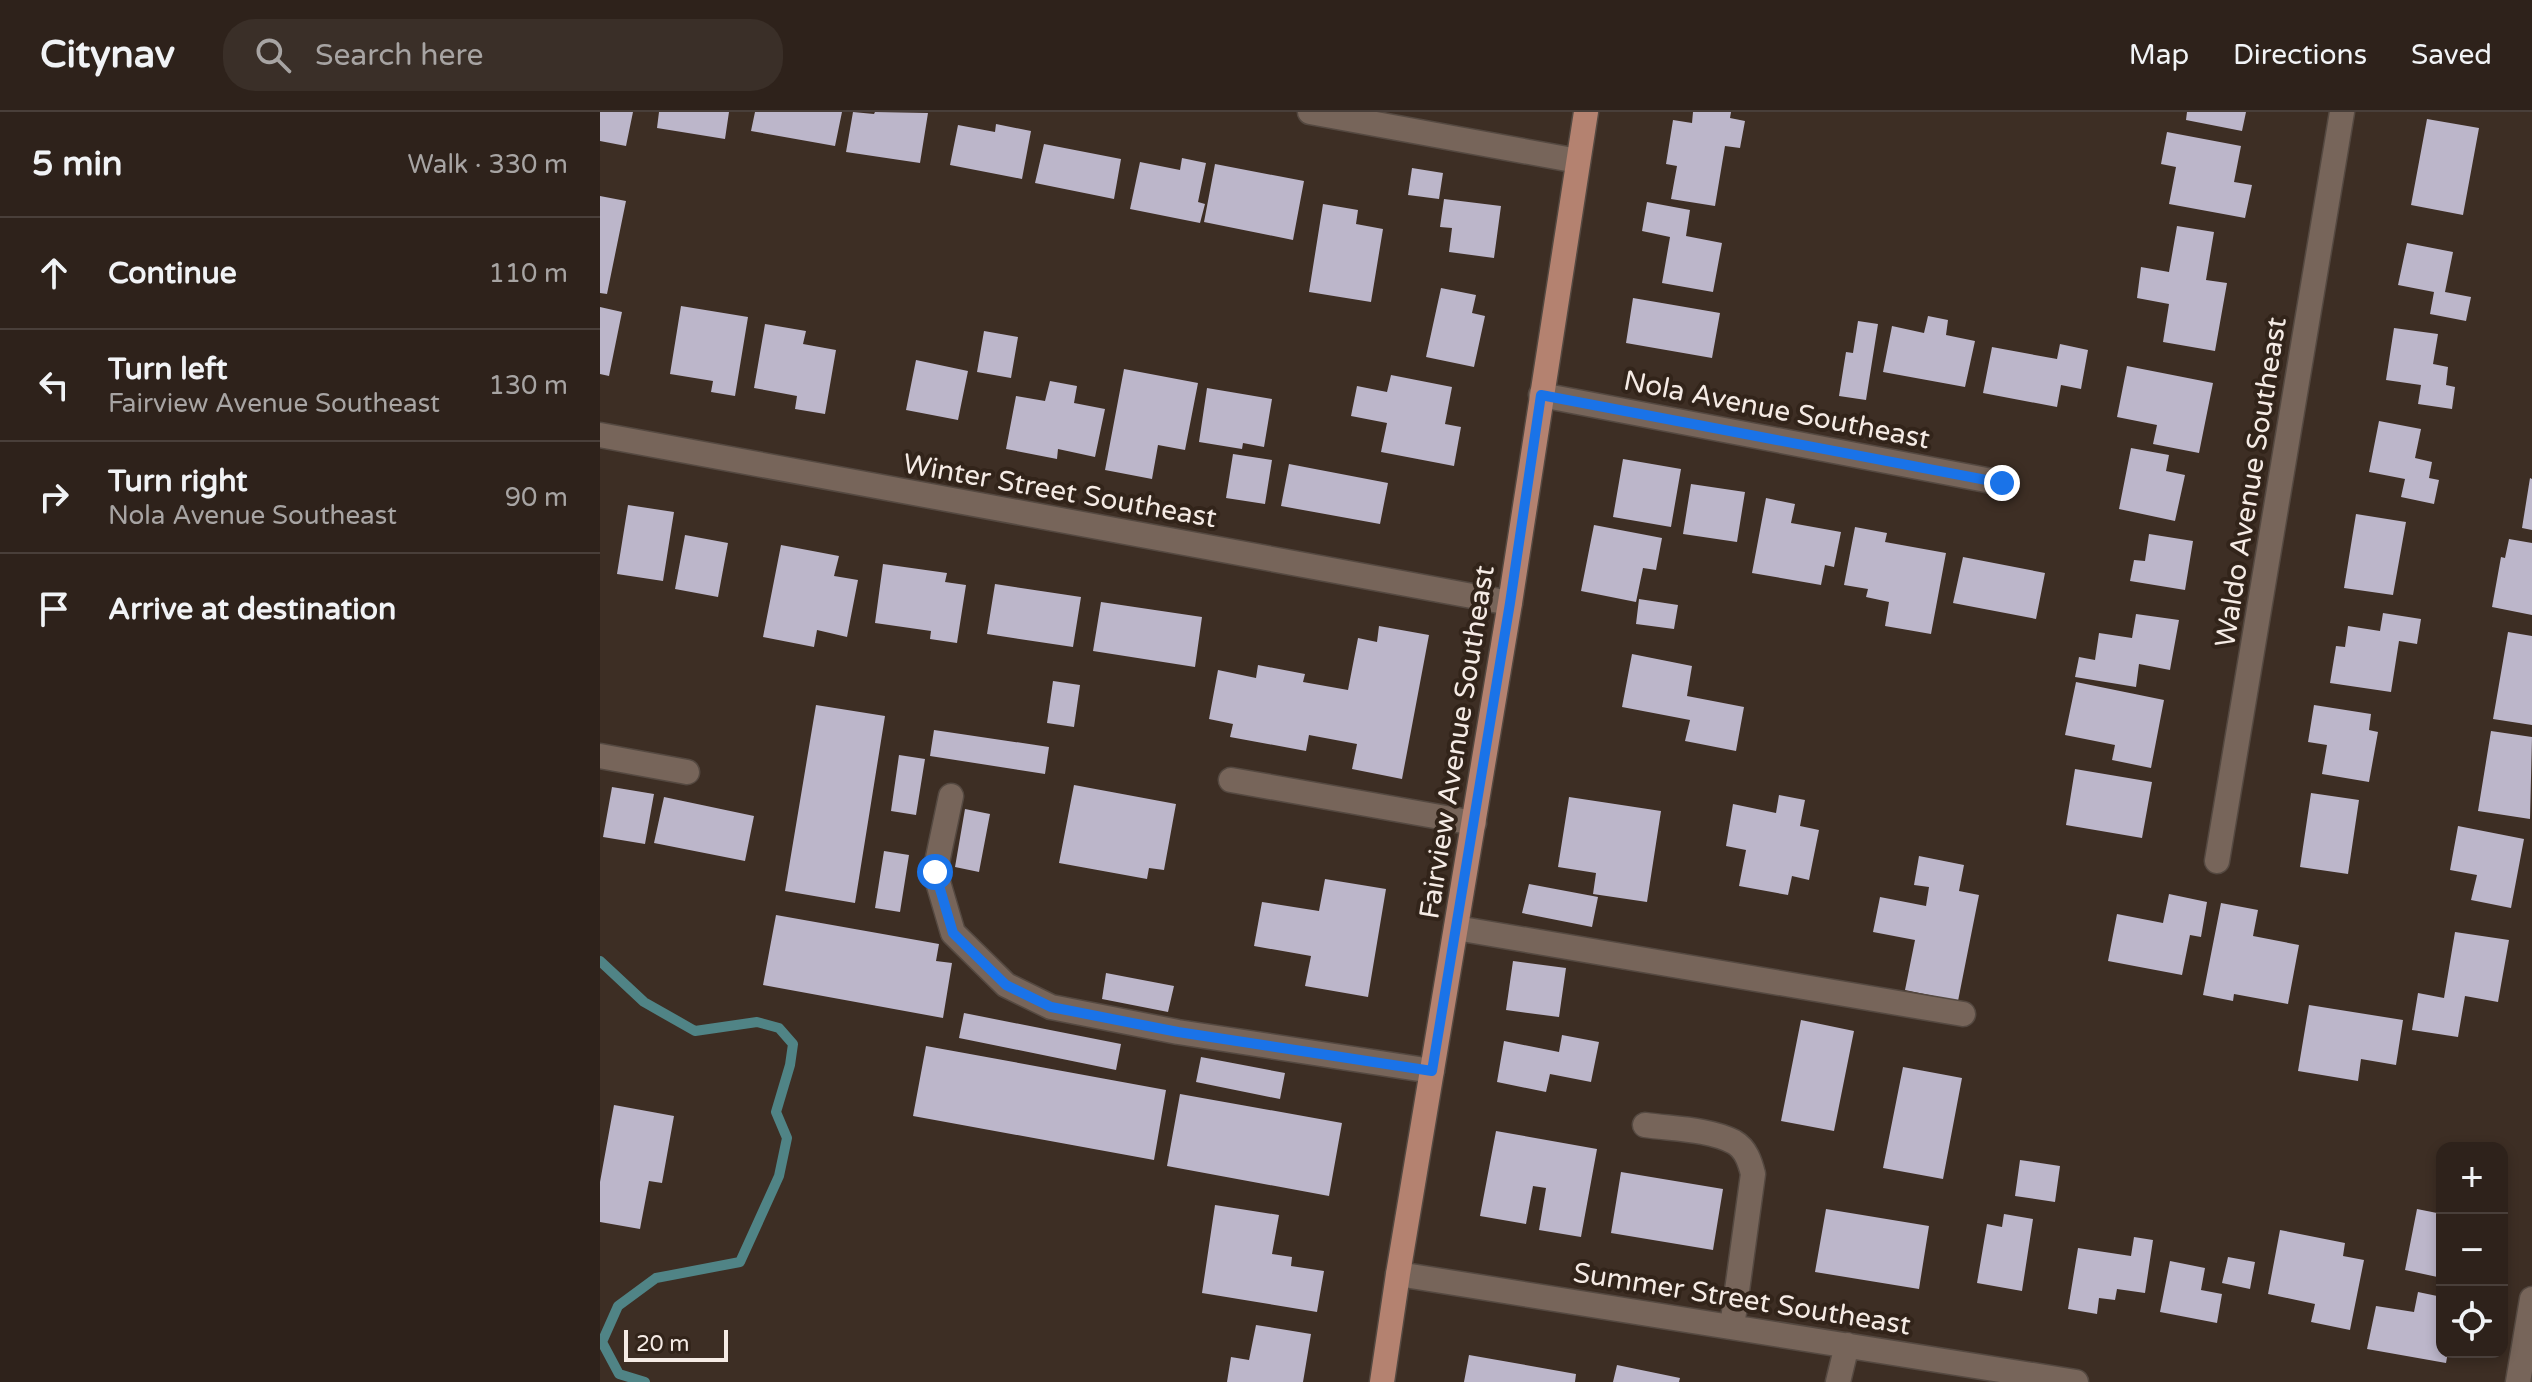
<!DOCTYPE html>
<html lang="en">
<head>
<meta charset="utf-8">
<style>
  body { margin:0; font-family:"Varela Round",sans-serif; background:#3a2f28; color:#f1f3f6 }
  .controls { position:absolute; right:24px; bottom:24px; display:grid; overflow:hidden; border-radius:16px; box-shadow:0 4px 12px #0003 }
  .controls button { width:72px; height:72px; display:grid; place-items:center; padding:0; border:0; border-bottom:2px solid #493f3a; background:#2e221b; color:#f1f3f6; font:40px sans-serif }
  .scale { position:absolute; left:24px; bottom:20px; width:104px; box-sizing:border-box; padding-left:8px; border:4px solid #f5ebe5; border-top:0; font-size:22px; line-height:28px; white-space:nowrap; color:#f5ebe5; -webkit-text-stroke:6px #32241a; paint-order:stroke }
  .stop { position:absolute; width:24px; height:24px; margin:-18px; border:6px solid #1a73e8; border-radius:50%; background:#fff }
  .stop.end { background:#1a73e8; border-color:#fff; box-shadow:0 2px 8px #0008 }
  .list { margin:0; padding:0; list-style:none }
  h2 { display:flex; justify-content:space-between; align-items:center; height:104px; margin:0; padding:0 32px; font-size:34px }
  h2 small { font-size:26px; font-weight:400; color:#a7a4a3 }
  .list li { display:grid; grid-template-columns:52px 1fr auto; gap:24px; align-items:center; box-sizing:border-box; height:112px; padding:0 32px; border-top:2px solid #493f3a }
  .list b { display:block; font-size:30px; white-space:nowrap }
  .list p { margin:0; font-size:26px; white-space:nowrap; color:#a7a4a3 }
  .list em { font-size:26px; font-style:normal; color:#a7a4a3 }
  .icon { flex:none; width:44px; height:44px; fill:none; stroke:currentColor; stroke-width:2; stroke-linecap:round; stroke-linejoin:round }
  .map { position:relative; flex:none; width:1932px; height:1270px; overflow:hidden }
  header { display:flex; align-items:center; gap:48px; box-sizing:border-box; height:112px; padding:0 40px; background:#2e221b; border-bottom:2px solid #493f3a }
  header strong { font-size:38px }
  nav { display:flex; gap:44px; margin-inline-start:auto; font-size:28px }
  .search { width:560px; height:72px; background:#3a2f28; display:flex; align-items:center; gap:20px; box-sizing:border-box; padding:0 28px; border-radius:32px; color:#a7a4a3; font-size:30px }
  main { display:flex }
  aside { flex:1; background:#2e221b }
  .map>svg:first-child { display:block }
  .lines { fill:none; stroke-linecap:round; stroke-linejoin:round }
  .stream { stroke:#508486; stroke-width:10 }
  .building { fill:#bcb6ca }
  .minor-casing { stroke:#554941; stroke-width:27 }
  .major-casing { stroke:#554941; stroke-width:27 }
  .minor { stroke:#77655a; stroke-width:24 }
  .major { stroke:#b48270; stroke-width:24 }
  .route { stroke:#1a73e8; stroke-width:10 }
  .labels { text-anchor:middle; stroke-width:8; stroke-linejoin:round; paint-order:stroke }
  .street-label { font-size:28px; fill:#f5ebe5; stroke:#32241a }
</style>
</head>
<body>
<header>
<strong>Citynav</strong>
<div class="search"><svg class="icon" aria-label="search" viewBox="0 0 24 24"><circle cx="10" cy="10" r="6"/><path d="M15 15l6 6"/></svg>Search here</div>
<nav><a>Map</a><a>Directions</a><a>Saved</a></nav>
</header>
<main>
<aside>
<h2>5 min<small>Walk · 330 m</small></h2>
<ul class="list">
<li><svg class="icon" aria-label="ahead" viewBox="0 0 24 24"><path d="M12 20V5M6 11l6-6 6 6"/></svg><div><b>Continue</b></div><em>110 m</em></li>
<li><svg class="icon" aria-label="left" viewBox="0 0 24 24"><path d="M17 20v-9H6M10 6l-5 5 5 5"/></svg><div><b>Turn left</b><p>Fairview Avenue Southeast</p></div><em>130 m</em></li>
<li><svg class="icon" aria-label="right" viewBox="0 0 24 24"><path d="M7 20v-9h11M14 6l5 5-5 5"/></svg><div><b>Turn right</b><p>Nola Avenue Southeast</p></div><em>90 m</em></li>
<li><svg class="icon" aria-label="arrive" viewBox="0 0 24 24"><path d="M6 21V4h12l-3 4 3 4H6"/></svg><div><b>Arrive at destination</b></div></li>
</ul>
</aside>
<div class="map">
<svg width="1932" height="1270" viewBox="0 0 1932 1270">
  <rect width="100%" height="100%" fill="#3d2e24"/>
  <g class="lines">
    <!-- stream -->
    <path class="stream" d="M0,849L44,890L95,919L157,910L179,916L193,932L190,953L176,1000L187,1026L179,1064L140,1150L56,1166L18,1194L2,1230L19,1262L45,1270"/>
  </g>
  <!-- building -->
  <path class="building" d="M0,0H33L26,34L0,29Z
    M59,0H129L125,27L57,16Z
    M155,0H242L235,34L151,19Z
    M253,0L274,2L275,0L328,1L320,51L246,40Z
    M1093,0H1131L1130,6L1145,9L1140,36L1125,34L1115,94L1071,87L1077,54L1066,52L1073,8L1092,11Z
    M1587,0H1646L1642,19L1586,8Z
    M1827,7L1879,16L1863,103L1811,93Z
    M396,12L431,19L422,67L350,53L358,13L395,20Z
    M1567,20L1641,34L1634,70L1652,73L1645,106L1569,92L1576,55L1561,52Z
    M444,32L521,47L514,87L435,71Z
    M582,46L606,51L598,90L605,92L600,111L530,97L540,50L580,58Z
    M615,52L704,69L693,128L604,110Z
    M812,56L843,61L839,87L808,83Z
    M0,84L26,89L7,182L0,181Z
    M844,87L901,94L894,146L849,140L852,116L840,115Z
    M1047,90L1090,98L1086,124L1122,131L1113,180L1062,171L1070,125L1042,119Z
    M723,92L758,98L756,112L783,117L771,190L709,180Z
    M1577,114L1614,120L1606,168L1627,171L1615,239L1563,230L1569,192L1537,186L1541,155L1569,160Z
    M1807,131L1853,140L1845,180L1871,185L1866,209L1830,202L1834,180L1798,173Z
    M841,176L876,183L872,201L885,204L874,255L826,245Z
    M1033,186L1120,201L1112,246L1026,231Z
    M81,194L148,205L135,284L111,280L113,269L70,262Z
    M0,195L22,200L9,264L0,262Z
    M1328,204L1348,208L1346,223L1375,229L1365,275L1283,260L1292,214L1324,221Z
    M1258,209L1278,212L1266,288L1239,284L1246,240L1253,241Z
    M165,212L206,219L203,232L236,238L225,302L195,297L197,284L154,276Z
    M1794,216L1838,222L1833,252L1848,255L1846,273L1855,275L1852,297L1818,292L1821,273L1786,268Z
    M384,219L418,225L411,266L377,260Z
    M1460,232L1488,238L1481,277L1461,273L1457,295L1383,281L1392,235L1457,247Z
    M316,248L368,259L358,308L306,298Z
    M1527,254L1613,271L1599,341L1553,332L1557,313L1517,305Z
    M524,257L598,271L585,338L558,333L552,367L505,358Z
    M791,263L852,275L845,312L861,315L854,354L781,340L787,311L751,304L757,274L787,280Z
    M450,269L477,274L474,291L505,297L495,345L458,337L457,347L406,337L416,284L445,289Z
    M607,276L672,287L664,335L643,331L642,337L599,330Z
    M1779,309L1821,317L1815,346L1832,350L1829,366L1839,368L1834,392L1801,385L1805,367L1769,360Z
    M1531,336L1569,343L1566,359L1585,363L1575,409L1519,397Z
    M633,342L672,348L665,392L626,386Z
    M1023,347L1081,357L1071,415L1013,405Z
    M689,352L788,371L780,412L681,394Z
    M1930,366L1932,367V418L1922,416Z
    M1091,372L1145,380L1137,430L1083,422Z
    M1166,386L1195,392L1191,411L1241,420L1234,455L1225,453L1221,473L1152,461Z
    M28,393L74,400L63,469L17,462Z
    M1756,402L1806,410L1793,483L1744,476Z
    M994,413L1062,426L1056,458L1043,456L1036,490L981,479Z
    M1255,415L1287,421L1285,430L1346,441L1331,522L1285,514L1289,490L1266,485L1268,477L1244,473Z
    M1549,422L1593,429L1585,478L1530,469L1534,448L1545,449Z
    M85,423L128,431L118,485L75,477Z
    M1909,427L1932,431V503L1892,495L1901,445L1905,446Z
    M181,433L239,444L234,464L258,468L247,525L217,518L214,535L163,525Z
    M1363,445L1445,461L1436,507L1353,491Z
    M283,452L347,461L345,470L366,473L357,531L330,527L331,519L275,511Z
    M395,472L481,485L473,535L387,522Z
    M1039,487L1078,493L1074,517L1036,512Z
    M501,490L602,505L595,555L493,539Z
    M1783,501L1821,507L1817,532L1799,529L1791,580L1730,571L1736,534L1745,535L1748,514L1780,519Z
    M1536,502L1579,508L1570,558L1539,552L1536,575L1475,565L1479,545L1495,548L1499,521L1532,526Z
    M779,514L829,523L802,667L752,657L757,632L709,623L706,639L630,625L633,612L609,607L618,558L656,566L658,553L705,562L703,570L748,578L758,526L777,530Z
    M1908,520L1932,524V613L1893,607Z
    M1032,542L1092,554L1087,584L1144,595L1136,639L1085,629L1090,608L1022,595Z
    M453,569L480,573L474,615L447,611Z
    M1476,570L1564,588L1551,656L1512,648L1515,633L1465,623Z
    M216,593L285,604L255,791L185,779Z
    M1714,593L1771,602L1769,618L1778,620L1769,670L1722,662L1727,633L1708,630Z
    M334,618L449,635L445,662L330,644Z
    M1891,619L1932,625L1930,707L1878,699Z
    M299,643L325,647L316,703L291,699Z
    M1475,657L1552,670L1542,726L1466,713Z
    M474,673L576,692L564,758L549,756L547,767L459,751Z
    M12,675L54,682L45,732L3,725Z
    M1711,681L1759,688L1748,762L1700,755Z
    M1179,683L1205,688L1200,714L1219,718L1209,768L1192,764L1188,783L1139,774L1146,738L1126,734L1133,692L1176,701Z
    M64,685L154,704L145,749L54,731Z
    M969,685L1061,699L1047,790L993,782L996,761L958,755Z
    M365,697L390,702L379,760L355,755Z
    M1858,714L1924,727L1911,796L1871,788L1877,763L1850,758Z
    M284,739L309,743L300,800L275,796Z
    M1319,744L1364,753L1359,779L1379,783L1358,889L1305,878L1315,828L1273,820L1280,785L1326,794L1329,775L1314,773Z
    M725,767L786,777L768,885L705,874L711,844L654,834L662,790L719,799Z
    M929,772L998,785L992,815L922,801Z
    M1569,782L1607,790L1601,825L1590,823L1582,863L1508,849L1517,802L1563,811Z
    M1621,791L1658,798L1653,824L1699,833L1688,892L1634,882L1633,889L1603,883Z
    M176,803L339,832L336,849L352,851L343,906L163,873Z
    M1855,820L1909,828L1898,890L1865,884L1858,925L1812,918L1818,881L1844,886Z
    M913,849L966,856L959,905L906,898Z
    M506,861L574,874L568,900L502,887Z
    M1709,893L1803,908L1796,953L1761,947L1758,969L1698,959Z
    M364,901L521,932L516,958L359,926Z
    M1201,908L1254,919L1234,1019L1181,1009Z
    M962,923L999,930L991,970L950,962L946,980L897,970L904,929L959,940Z
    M326,934L566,978L554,1048L313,1004Z
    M601,945L685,961L680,987L596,970Z
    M1303,955L1362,966L1343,1067L1283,1056Z
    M580,982L742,1011L729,1084L567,1054Z
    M14,993L74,1004L62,1071L49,1069L40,1117L0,1110V1070Z
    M896,1019L997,1037L981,1125L939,1118L946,1076L933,1074L926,1112L880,1104Z
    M1420,1048L1460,1054L1455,1090L1415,1084Z
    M1021,1060L1123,1077L1113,1138L1011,1121Z
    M615,1093L679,1103L672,1142L692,1145L691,1154L724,1159L717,1200L602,1181Z
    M1226,1097L1329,1114L1319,1177L1215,1160Z
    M1817,1097L1842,1102V1166L1805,1158Z
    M1404,1102L1433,1107L1422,1179L1377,1171L1387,1112L1402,1115Z
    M1680,1118L1745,1131L1743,1144L1764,1148L1750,1218L1711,1210L1715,1192L1668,1182Z
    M1534,1125L1553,1128L1545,1181L1517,1177L1515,1188L1499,1186L1497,1202L1468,1197L1478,1136L1531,1144Z
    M1628,1145L1655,1150L1650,1177L1622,1171Z
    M1570,1149L1605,1156L1601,1178L1622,1182L1617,1211L1560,1200Z
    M1818,1180L1842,1185V1240H1848L1846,1251L1767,1237L1776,1194L1814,1200Z
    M656,1213L711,1222L703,1270H627L631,1245L649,1248Z
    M869,1243L976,1262L975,1270H864Z
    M1017,1253L1080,1266L1079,1270H1013Z"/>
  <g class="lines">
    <defs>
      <path id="minor" d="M710,0L978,49
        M941,283L1402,371
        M0,323L910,491
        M0,644L87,660
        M631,668L874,711
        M351,684L335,760L353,821L406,873L451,895L578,920L832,959
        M1617,749L1742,0
        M856,816L1363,902
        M1045,1013C1073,1017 1109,1017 1134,1030C1146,1037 1150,1050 1153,1062L1132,1215
        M798,1162L1476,1270
        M1238,1270L1247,1233
        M1918,1270L1932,1187"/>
      <path id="major" d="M782,1270L798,1162L910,491L986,0"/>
    </defs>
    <!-- minor casing -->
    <use href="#minor" class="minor-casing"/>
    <!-- major casing -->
    <use href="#major" class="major-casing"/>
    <!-- minor -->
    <use href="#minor" class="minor"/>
    <!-- major -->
    <use href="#major" class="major"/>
  </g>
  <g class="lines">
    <!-- route -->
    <path class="route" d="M335,760L353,821L406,873L451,895L578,920L832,959L910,491L941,283L1402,371"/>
  </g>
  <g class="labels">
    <!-- street labels -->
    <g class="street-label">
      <text transform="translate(1177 297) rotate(11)" y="10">Nola Avenue Southeast</text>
      <text transform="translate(1650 370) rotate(-81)" y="10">Waldo Avenue Southeast</text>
      <text transform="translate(460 378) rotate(10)" y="10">Winter Street Southeast</text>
      <text transform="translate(856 630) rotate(-81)" y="10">Fairview Avenue Southeast</text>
      <text transform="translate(1142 1186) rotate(9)" y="10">Summer Street Southeast</text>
    </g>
  </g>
</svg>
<div class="controls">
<button>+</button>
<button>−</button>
<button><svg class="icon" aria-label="locate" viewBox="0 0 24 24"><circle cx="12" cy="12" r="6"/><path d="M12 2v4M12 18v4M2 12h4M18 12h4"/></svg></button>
</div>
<div class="scale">20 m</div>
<div class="stop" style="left:335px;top:760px"></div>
<div class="stop end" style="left:1402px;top:371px"></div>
</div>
</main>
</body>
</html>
